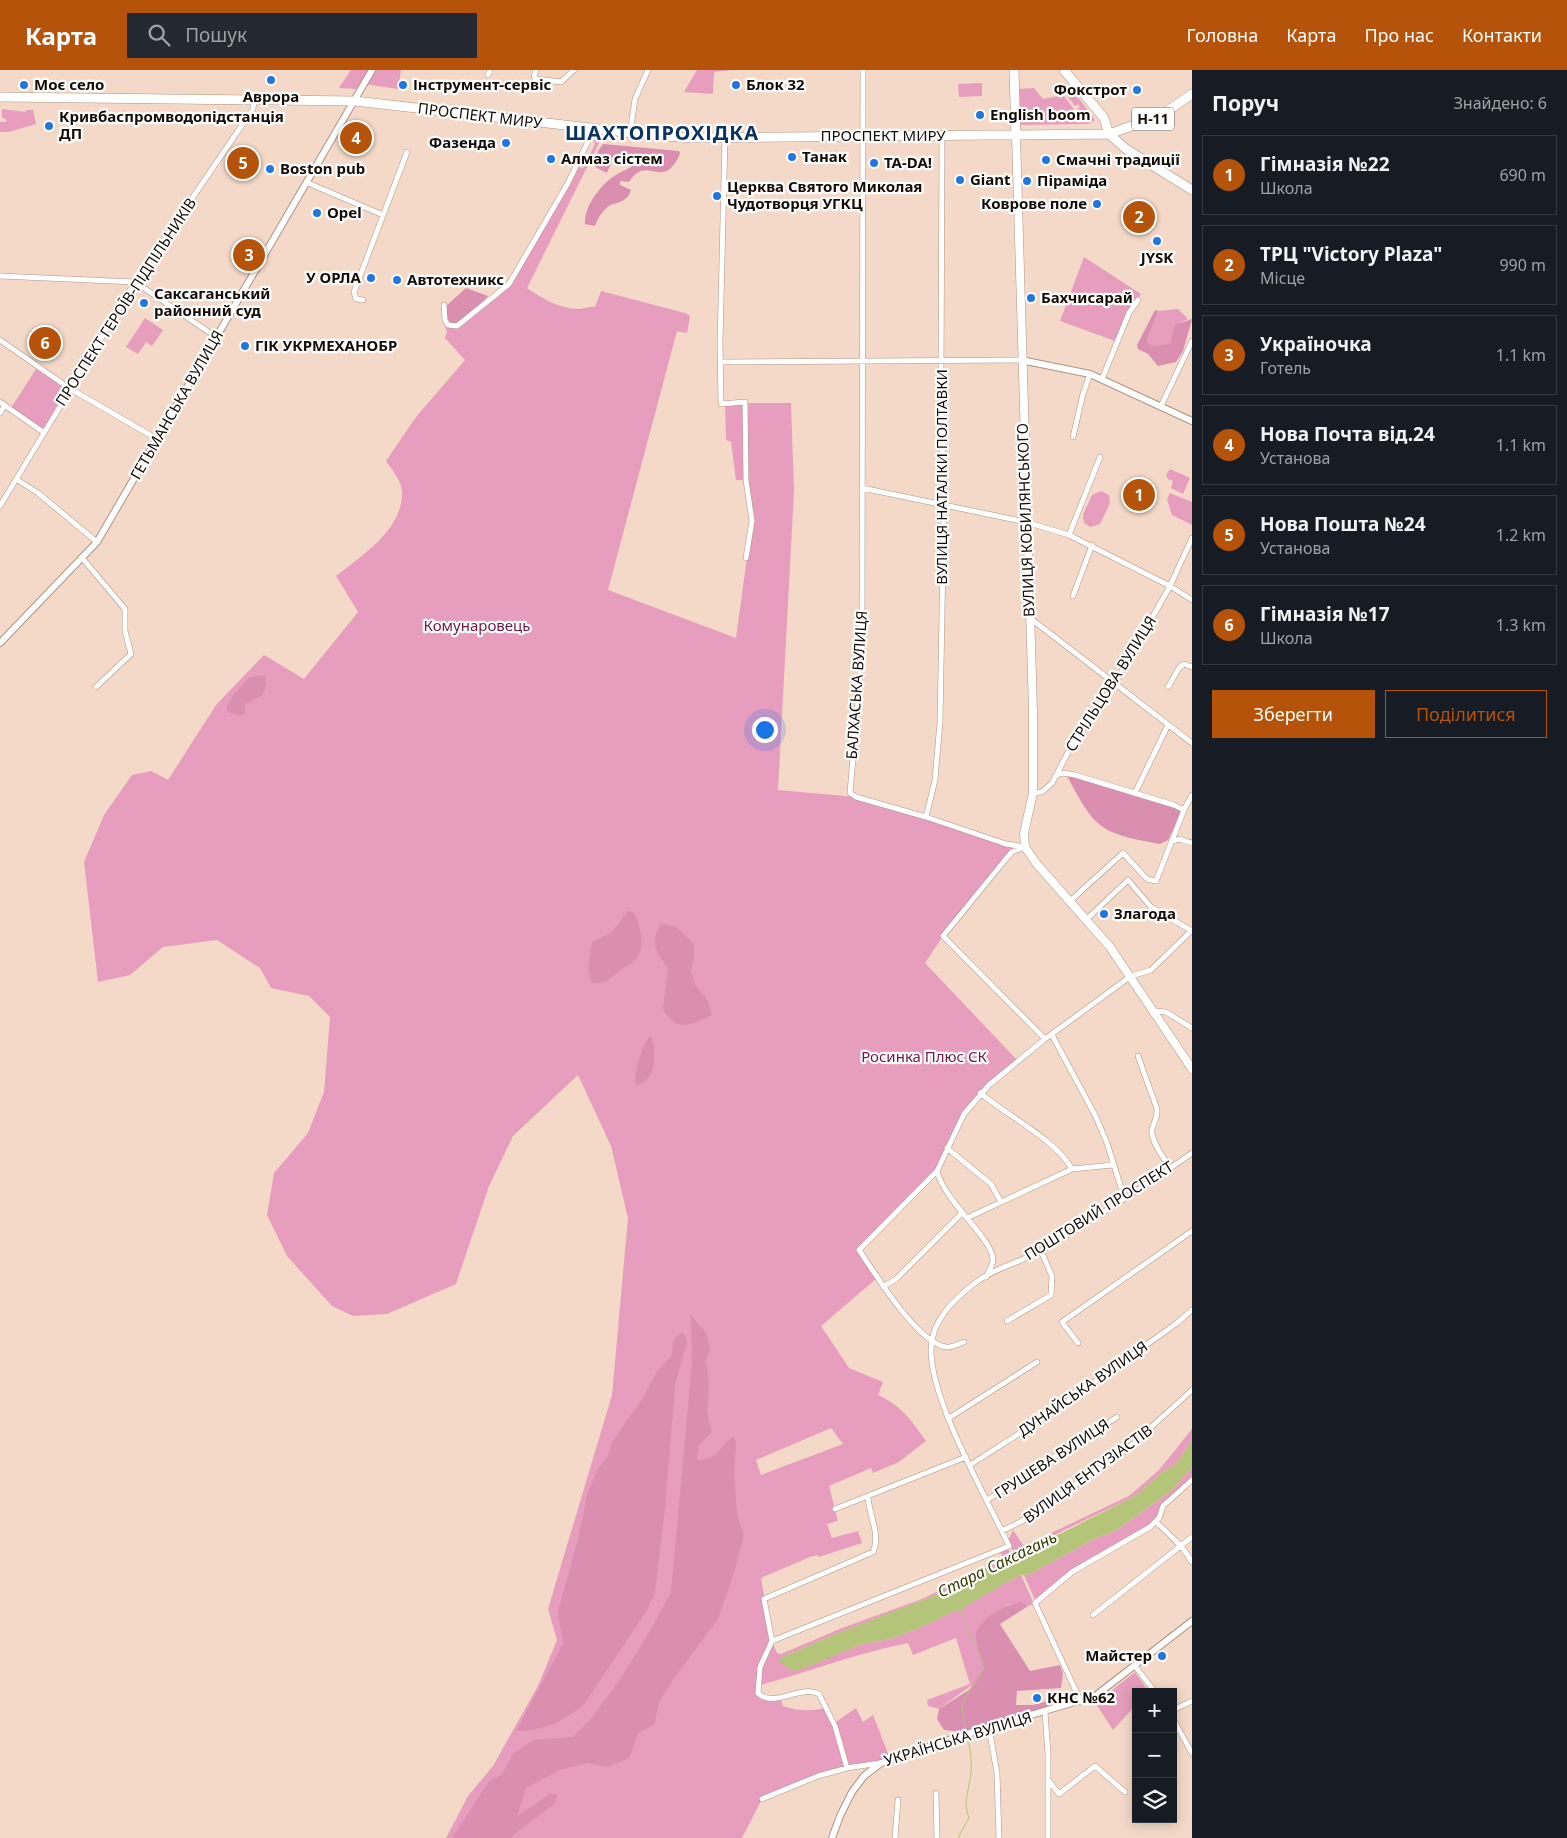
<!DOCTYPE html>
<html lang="uk">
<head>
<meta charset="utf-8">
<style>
  body { margin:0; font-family:"Noto Sans",sans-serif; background:#242831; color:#f1f3f6 }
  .controls { position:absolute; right:15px; bottom:15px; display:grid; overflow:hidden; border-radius:0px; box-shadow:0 2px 12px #0003 }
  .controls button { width:45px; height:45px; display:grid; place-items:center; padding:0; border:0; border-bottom:1px solid #363941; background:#171b24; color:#f1f3f6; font:25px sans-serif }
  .you { position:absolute; left:764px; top:659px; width:18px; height:18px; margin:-12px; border:4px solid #fff; border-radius:50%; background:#1a73e8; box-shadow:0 0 0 8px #1a73e833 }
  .badge { display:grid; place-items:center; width:32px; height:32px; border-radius:50%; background:#b45309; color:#fff; font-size:16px; font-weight:700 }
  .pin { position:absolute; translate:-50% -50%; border:2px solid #fff; box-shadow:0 1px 5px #0006 }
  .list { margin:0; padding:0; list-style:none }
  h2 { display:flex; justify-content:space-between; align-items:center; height:65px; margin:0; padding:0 20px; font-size:21px }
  h2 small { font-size:16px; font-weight:400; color:#9ea1a6 }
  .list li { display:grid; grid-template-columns:32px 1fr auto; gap:15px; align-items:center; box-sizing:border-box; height:80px; margin:0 10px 10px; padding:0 10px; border:1px solid #363941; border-radius:0px }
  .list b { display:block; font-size:19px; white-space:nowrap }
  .list p { margin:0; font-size:16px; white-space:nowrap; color:#9ea1a6 }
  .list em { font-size:16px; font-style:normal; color:#9ea1a6 }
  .actions { display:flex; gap:10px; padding:15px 20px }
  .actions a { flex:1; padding:11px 0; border:1px solid #b45309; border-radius:0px; text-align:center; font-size:18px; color:#b45309 }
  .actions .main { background:#b45309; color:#fff }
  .icon { flex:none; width:28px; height:28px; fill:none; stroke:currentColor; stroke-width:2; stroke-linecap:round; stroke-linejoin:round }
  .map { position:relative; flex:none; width:1192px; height:1768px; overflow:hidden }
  header { display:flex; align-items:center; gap:30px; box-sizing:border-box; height:70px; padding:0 25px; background:#b45309; color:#fff }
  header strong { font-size:24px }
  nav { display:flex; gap:28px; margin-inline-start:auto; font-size:18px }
  .search { width:350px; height:45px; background:#242831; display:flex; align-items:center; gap:12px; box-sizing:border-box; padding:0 18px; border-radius:0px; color:#9ea1a6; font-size:19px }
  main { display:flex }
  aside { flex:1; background:#171b24 }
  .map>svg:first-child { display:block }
  .green { fill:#e79dbd; fill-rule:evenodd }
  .forest { fill:#da8eb0 }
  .water { fill:#b4c479 }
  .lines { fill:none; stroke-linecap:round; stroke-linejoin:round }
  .stream { stroke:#b4c479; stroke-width:1 }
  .minor-casing { stroke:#ad9484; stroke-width:6 }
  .tertiary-casing { stroke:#ad9484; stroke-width:8 }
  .secondary-casing { stroke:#ad9484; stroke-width:9 }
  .primary-casing { stroke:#ad9484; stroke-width:10 }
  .minor { stroke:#fff; stroke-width:5 }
  .tertiary { stroke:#fff; stroke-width:6 }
  .secondary { stroke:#fff; stroke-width:8 }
  .primary { stroke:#fff; stroke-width:9 }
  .poi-dot { fill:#2077e1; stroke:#fff; stroke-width:2 }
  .labels { text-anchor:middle; stroke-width:4.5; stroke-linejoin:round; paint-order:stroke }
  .shield { fill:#fff; stroke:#5a5551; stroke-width:1 }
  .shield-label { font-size:14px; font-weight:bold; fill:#140c06 }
  .poi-label { font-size:15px; font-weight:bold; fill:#140c06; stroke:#fff; text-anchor:start }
  .street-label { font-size:15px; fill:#140c06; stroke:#fff }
  .park-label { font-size:15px; fill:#6f1748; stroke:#fff }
  .water-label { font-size:16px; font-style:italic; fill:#343c00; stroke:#fff }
  .district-label { font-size:20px; font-weight:bold; letter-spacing:1px; fill:#0a3366; stroke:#fff }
</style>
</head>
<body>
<header>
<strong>Карта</strong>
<div class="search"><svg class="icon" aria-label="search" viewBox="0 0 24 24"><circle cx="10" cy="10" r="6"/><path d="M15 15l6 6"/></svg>Пошук</div>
<nav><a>Головна</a><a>Карта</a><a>Про нас</a><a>Контакти</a></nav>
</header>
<main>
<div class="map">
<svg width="1192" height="1768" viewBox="0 0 1192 1768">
  <rect width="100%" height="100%" fill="#f4d9c8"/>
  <!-- green -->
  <path class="green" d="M351,0H368L357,19L339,18Z
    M372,0H401L398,19L364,14Z
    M697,0H733L714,2L713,24L684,22Z
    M982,13V26L959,27L958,14Z
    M1034,18L1043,29L1063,25L1073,38L1074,42L1080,37L1078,34L1075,36L1066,24V22L1072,20L1094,48V51L1088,54L1019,55L1018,19Z
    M2,39L26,42V40H33L36,54L9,62H0V52H6V49L2,48Z
    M593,70L600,71L527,218C543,229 560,239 579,239C585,239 589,236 595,237L601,221L685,243L690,246L687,263L677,261L608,520L736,568L752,451L746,410H736L731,372L726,370L725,333H791L794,421L778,720L856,727L1006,774L1025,777L1012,782L943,866L925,893L1018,991L973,1032L937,1101L859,1180L877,1208L821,1256L849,1298L883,1312L878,1325C903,1337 911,1350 926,1371L899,1392L873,1403L871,1398L829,1416L838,1451L827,1454L832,1468L858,1461L862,1473L819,1487L818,1485L810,1487L761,1508L772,1571L777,1583L781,1584L842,1558L922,1529L1000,1491L1003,1488L1000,1481L1008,1479L1014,1489L983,1501L954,1518L843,1561L780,1588L835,1585L859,1575L889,1569L917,1559L957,1540L961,1541L965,1536L1018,1506L1021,1505L1034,1534L1028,1536L1021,1531L1006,1536L981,1585L984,1599L976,1612L939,1639L928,1636L927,1630L970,1614L956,1568L913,1585L908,1573C857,1583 808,1602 757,1616L761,1627H780L783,1636C797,1641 813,1642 828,1637L836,1652L856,1638L863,1652L873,1645L889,1686L880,1691L831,1700L763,1727L742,1768H446L468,1726L493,1696L538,1616L557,1570L548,1539L612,1325L628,1148L611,1076L578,1005L513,1066L489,1116L456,1214L387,1244L353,1246L332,1236L287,1186L267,1145L274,1103L308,1063L324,1022L330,947L309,926L271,918L260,898L217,870L163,877L130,905L98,912L84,792L104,745L132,705L151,701L168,710L216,635L264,585L304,609L358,542L336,506C361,486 403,460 402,422C402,411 392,400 386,391L416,347L465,290L445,268L447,262L443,251L458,257L511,215L579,97L583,98L595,74ZM831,1358L843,1374L761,1405L756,1390Z
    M1084,187L1141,224L1128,243L1115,271L1060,251Z
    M1178,239L1188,249L1175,256L1170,275L1152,276L1147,271L1158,241Z
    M145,248L163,260L152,276L146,272L138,284L126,277Z
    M36,299L66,319L45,357L42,358L11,338Z
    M1170,399L1190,408L1183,424L1171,418L1173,411L1168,409L1166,405Z
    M1101,421L1109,425L1110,433L1100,454L1090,457L1084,453L1083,445L1092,425Z
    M1170,423L1192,432V455L1172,445L1167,429Z
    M1192,1359V1370L1176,1394L1165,1400L1135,1426L1025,1479L1016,1487L1008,1471L1013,1460L1023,1475H1026L1129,1426L1159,1400Z
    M1192,1397V1410L1163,1436L1156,1452L1072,1502L1036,1532L1024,1505L1030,1504L1096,1468L1115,1461L1171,1421Z
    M1135,1602L1148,1621L1136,1622V1635L1113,1660L1094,1631L1111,1621Z"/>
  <!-- forest -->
  <path class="forest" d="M603,74L679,81L680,84C665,117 652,93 637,103C633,105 631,110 629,112L620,111V115L631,120C628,130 621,132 613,134C604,137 598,148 595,156L585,154C584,136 601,114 616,105C623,100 630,100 635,92L628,84C615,87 612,91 607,103L595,97L598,81Z
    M466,218L488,226C478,237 467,251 452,255L447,250L446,236Z
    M1155,240L1158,241L1147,271L1152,276L1170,274L1175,255L1192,249L1183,281L1176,292L1158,296L1148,284L1138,279L1137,275Z
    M265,605L266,615L263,625L245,634V643L241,646L228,642L226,638L234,624L250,607Z
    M1066,704L1174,736L1182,742L1168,770L1160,774C1099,763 1095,759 1066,704Z
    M628,841L633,842C641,855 646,878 635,890C631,894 626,896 622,899C611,907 606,915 592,913L588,900L592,872L611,863Z
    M661,853L676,857L694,874V888L691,901L695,915L708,931L712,945C692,954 677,964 663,939L668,898C655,881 650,872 661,853Z
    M649,967L652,968C656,986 657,1007 637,1016C631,1009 643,974 649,967Z
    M691,1245L707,1264L710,1280L706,1290L709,1313L707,1342L712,1362L699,1375L697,1390C719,1390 719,1376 733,1367L736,1371L734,1404L737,1444L744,1465L735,1499L718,1549L674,1608L659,1632L654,1655L638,1663L629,1688L607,1697L587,1693L560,1700L526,1718L517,1746L550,1724H557L555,1733L513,1765L512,1768H452L489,1711L502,1704L513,1684L533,1670L573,1667L591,1649L621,1608L651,1559L671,1522L692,1292Z
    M683,1263L686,1266L687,1272L675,1315L665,1439L655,1522L647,1540L584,1634C566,1651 541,1662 516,1661L563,1574L558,1542L578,1469L588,1422L598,1399L607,1388L612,1372L643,1328L656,1303L672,1285L673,1272L677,1266Z
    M1021,1531L1028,1536L1000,1554L1030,1601L1060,1595L1063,1604L1061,1618L1017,1621L1016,1635H1033L1048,1631L1051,1633L1050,1638L962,1662L944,1660L937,1649L939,1639L969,1620L984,1599C982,1590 975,1575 976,1565C979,1547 1006,1536 1021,1531Z"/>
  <!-- water -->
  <path class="water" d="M1192,1370V1397L1171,1421L1115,1461L1096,1468L1030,1504L1018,1506L966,1536L961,1541L957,1540L917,1559L889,1569L859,1575L805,1598L793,1601L780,1592V1588L843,1561L954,1518L983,1501L1013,1489L1032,1475L1062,1463L1135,1426L1165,1400L1176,1394Z"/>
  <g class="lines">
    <!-- stream -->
    <path class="stream" d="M961,1539C964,1546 964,1556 968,1561C973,1571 982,1585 982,1597C982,1613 965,1620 963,1635C961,1643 965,1654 967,1662
      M958,1768L969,1748C962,1732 970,1718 971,1701C972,1689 970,1678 967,1666"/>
    <defs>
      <path id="minor" d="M536,0L534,6L536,9L561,12L574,0
        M863,0L862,579L850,723L856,727L926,747L1006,774L1025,777
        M488,5L490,0
        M630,63L635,29L648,0
        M725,67L720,273L721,334L745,332L746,410L752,451L746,488
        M308,113L383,145
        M0,206L135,212L216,267
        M363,230L356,229L354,222L407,82
        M444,235L445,250L448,255L457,256L509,214L568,113L594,59
        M0,270L69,318L157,369
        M721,292L1021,290
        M1102,309L1129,243L1138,230
        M0,332L43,362
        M1161,336L1192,271
        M0,343L5,335
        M1073,367L1083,324L1090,304
        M16,409L38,423L97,472
        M862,418L1026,452L1069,465L1170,516L1192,530
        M0,436L135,212L253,39L254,30
        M1069,465L1100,387
        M83,489L125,539V561L131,584L96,617
        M1073,526L1092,475
        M1030,548L1192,673
        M1168,617L1179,598L1184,594L1192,597
        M1057,705L1063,703L1075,705L1174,735L1184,740
        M1033,723L1042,722L1052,713L1073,673L1116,612L1170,516L1192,468
        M1135,723L1168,655
        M926,747L935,710L940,652L944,435L941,310L942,66
        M1171,772L1179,769L1192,773
        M1022,778L1012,782L1005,790L943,866L1045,969
        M1070,831L1123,783L1147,809L1156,811L1184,740L1192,725
        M1086,850L1128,810L1151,837L1192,861
        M1155,941L1166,942L1192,958
        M1052,965L1095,1045L1107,1073L1124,1127
        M1138,986L1157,1039C1158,1048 1154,1051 1152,1059C1150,1070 1164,1088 1169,1097
        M980,1023C1008,1046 1056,1070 1072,1099
        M947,1078L991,1114L1001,1132
        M937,1101L859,1180C875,1203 917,1273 946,1277C951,1278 958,1274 964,1272
        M967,1148L1072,1099L1113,1095
        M986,1207C989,1202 993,1195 993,1189C992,1168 944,1131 937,1101L964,1044L989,1015L1045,969L1131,906L1151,900L1191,861
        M883,1217L896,1209L962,1143
        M1007,1251L1051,1225L1052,1206L1041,1181
        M1078,1273L1062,1252L1192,1161
        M949,1348L1037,1292
        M970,1395L1048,1345L1177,1253L1192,1240
        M987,1430L1117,1347
        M835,1439L966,1387
        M1156,1452C1170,1465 1183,1476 1192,1492
        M1002,1461L1026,1449L1128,1378L1192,1320
        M1093,1545L1192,1467
        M772,1571L1009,1476C986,1426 931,1332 931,1280C931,1251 953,1230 975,1213C994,1198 1021,1192 1043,1180C1093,1149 1144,1117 1192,1083
        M1135,1596L1155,1622
        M1081,1632L1035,1533L1072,1502L1150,1457L1159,1448L1163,1436L1192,1410
        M1173,1640L1192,1631
        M1045,1642L1048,1684V1768
        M1173,1649L1192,1683
        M989,1658L997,1703L999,1768
        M847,1698L835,1656L819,1624C801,1614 773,1639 758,1623L760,1597L772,1571L764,1529L873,1482C881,1465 869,1445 868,1427
        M1049,1711L1059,1724L1095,1696L1125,1722
        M936,1723L937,1768
        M762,1729L818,1706L847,1698L880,1693
        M895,1768L898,1730"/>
      <path id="tertiary" d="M1021,290L1090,304L1192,351
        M0,573L97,472L372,0
        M832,1768L840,1746L852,1722L864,1706L881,1693L960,1666L1095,1626L1192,1551"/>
      <path id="secondary" d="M1016,66L1033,641V723L1024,763L1025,777L1036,793L1110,877L1192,999"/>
      <path id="primary" d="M1014,0L1016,66
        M1064,0L1104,48L1109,64L1126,79L1192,120
        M0,27L355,31L651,65L691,68L1109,64L1160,46L1192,24"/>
    </defs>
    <!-- minor casing -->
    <use href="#minor" class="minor-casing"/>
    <!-- tertiary casing -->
    <use href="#tertiary" class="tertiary-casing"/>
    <!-- secondary casing -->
    <use href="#secondary" class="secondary-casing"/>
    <!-- primary casing -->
    <use href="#primary" class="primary-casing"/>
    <!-- minor -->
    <use href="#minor" class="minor"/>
    <!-- tertiary -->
    <use href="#tertiary" class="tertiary"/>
    <!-- secondary -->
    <use href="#secondary" class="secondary"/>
    <!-- primary -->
    <use href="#primary" class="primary"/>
  </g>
  <!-- markers -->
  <g class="poi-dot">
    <circle cx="271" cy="10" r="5"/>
    <circle cx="24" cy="15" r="5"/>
    <circle cx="403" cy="15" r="5"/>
    <circle cx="736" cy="15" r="5"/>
    <circle cx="1137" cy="20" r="5"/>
    <circle cx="980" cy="45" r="5"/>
    <circle cx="49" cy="56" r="5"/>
    <circle cx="506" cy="73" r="5"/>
    <circle cx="792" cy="87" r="5"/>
    <circle cx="551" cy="89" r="5"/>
    <circle cx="1046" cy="90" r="5"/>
    <circle cx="874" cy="93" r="5"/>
    <circle cx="270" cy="99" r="5"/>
    <circle cx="960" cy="110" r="5"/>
    <circle cx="1027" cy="111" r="5"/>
    <circle cx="717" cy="126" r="5"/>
    <circle cx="1097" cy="134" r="5"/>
    <circle cx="317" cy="143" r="5"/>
    <circle cx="1157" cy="171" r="5"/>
    <circle cx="371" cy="208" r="5"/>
    <circle cx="397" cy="210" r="5"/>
    <circle cx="1031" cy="228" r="5"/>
    <circle cx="144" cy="233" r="5"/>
    <circle cx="245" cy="276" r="5"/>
    <circle cx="1104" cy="844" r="5"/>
    <circle cx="1162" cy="1586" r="5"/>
    <circle cx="1037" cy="1628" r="5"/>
  </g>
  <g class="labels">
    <!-- shield labels -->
    <rect class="shield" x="1132" y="37.5" width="42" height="23" rx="4"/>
    <g class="shield-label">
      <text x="1153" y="54">Н-11</text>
    </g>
    <!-- poi labels -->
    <g class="poi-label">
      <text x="34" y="20">Моє село</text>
      <text x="413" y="20">Інструмент-сервіс</text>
      <text x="746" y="20">Блок 32</text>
      <text x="1127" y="25" text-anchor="end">Фокстрот</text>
      <text x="271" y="32" text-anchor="middle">Аврора</text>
      <text x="990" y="50">English boom</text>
      <text x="59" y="52">Кривбаспромводопідстанція<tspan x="59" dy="17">ДП</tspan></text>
      <text x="496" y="78" text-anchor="end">Фазенда</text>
      <text x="802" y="92">Танак</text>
      <text x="561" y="94">Алмаз сістем</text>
      <text x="1056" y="95">Смачні традиції</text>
      <text x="884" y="98">TA-DA!</text>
      <text x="280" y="104">Boston pub</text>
      <text x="970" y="115">Giant</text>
      <text x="1037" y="116">Піраміда</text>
      <text x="727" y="122">Церква Святого Миколая<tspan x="727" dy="17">Чудотворця УГКЦ</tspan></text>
      <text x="1087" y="139" text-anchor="end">Коврове поле</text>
      <text x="327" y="148">Opel</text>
      <text x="1157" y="193" text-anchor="middle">JYSK</text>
      <text x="361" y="213" text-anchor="end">У ОРЛА</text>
      <text x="407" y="215">Автотехникс</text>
      <text x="154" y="229">Саксаганський<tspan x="154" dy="17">районний суд</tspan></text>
      <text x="1041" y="233">Бахчисарай</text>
      <text x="255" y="281">ГІК УКРМЕХАНОБР</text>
      <text x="1114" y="849">Злагода</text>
      <text x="1152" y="1591" text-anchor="end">Майстер</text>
      <text x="1047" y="1633">КНС №62</text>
    </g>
    <!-- street labels -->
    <g class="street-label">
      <text transform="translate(480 46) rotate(7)" y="5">ПРОСПЕКТ МИРУ</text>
      <text x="883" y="71">ПРОСПЕКТ МИРУ</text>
      <text transform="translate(126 232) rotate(-57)" y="5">ПРОСПЕКТ ГЕРОЇВ-ПІДПІЛЬНИКІВ</text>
      <text transform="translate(177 335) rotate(-60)" y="5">ГЕТЬМАНСЬКА ВУЛИЦЯ</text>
      <text transform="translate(942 407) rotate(-90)" y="5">ВУЛИЦЯ НАТАЛКИ ПОЛТАВКИ</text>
      <text transform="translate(1026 450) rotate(-92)" y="5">ВУЛИЦЯ КОБИЛЯНСЬКОГО</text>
      <text transform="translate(1111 614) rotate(-58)" y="5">СТРІЛЬЦОВА ВУЛИЦЯ</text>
      <text transform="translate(857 615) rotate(-86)" y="5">БАЛХАСЬКА ВУЛИЦЯ</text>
      <text transform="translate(1099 1141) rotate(-32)" y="5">ПОШТОВИЙ ПРОСПЕКТ</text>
      <text transform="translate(1083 1319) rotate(-35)" y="5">ДУНАЙСЬКА ВУЛИЦЯ</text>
      <text transform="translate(1052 1389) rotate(-33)" y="5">ГРУШЕВА ВУЛИЦЯ</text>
      <text transform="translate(1088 1404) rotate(-36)" y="5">ВУЛИЦЯ ЕНТУЗІАСТІВ</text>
      <text transform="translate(958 1669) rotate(-17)" y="5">УКРАЇНСЬКА ВУЛИЦЯ</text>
    </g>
    <!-- park labels -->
    <g class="park-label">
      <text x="477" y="561">Комунаровець</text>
      <text x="924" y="992">Росинка Плюс СК</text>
    </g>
    <!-- water labels -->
    <g class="water-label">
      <text transform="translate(997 1494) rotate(-26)" y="6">Стара Саксагань</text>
    </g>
    <!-- district labels -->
    <g class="district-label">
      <text x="662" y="70">ШАХТОПРОХІДКА</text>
    </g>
  </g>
</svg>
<div class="controls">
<button>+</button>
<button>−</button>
<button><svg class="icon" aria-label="layers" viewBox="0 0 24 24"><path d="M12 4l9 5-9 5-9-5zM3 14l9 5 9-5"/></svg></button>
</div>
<div class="you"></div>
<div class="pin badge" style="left:1139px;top:425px">1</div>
<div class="pin badge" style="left:1139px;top:147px">2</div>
<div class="pin badge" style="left:249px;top:185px">3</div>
<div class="pin badge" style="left:356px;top:68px">4</div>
<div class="pin badge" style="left:243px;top:93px">5</div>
<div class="pin badge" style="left:45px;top:273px">6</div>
</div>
<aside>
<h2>Поруч<small>Знайдено: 6</small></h2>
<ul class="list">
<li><span class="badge">1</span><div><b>Гімназія №22</b><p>Школа</p></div><em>690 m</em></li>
<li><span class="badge">2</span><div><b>ТРЦ &quot;Victory Plaza&quot;</b><p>Місце</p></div><em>990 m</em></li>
<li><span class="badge">3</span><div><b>Україночка</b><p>Готель</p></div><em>1.1 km</em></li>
<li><span class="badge">4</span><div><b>Нова Почта від.24</b><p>Установа</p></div><em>1.1 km</em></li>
<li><span class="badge">5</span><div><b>Нова Пошта №24</b><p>Установа</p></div><em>1.2 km</em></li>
<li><span class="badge">6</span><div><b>Гімназія №17</b><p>Школа</p></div><em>1.3 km</em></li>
</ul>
<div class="actions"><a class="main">Зберегти</a><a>Поділитися</a></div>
</aside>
</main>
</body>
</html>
